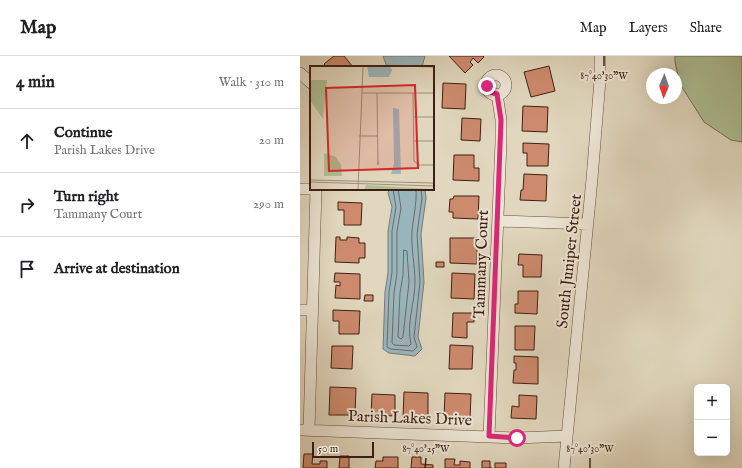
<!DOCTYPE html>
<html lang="en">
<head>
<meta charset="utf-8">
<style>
  body { margin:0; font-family:"IM FELL English",serif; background:#f6f6f6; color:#202124 }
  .controls { position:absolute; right:12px; bottom:12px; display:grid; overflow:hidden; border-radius:6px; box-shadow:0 4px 16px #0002 }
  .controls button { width:36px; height:36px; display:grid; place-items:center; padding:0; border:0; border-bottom:1px solid #e0e0e0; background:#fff; color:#202124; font:20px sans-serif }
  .compass { position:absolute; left:346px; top:12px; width:36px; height:36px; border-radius:50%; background:#fff; box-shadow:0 4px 16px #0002; rotate:182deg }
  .scale { position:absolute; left:12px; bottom:10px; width:62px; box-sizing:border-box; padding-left:4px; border:2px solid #401f13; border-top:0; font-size:11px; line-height:14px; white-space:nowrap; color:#401f13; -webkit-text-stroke:3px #ece5d5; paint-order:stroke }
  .stop { position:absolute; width:12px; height:12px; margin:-9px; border:3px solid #db2777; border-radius:50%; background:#fff }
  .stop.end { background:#db2777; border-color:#fff; box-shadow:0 1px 4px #0008 }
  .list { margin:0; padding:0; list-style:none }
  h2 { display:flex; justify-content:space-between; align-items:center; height:52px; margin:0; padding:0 16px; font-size:17px }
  h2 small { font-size:13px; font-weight:400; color:#757577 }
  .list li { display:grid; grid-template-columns:26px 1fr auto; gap:12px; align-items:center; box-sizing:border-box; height:64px; padding:0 16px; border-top:1px solid #e0e0e0 }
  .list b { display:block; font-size:15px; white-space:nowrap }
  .list p { margin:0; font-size:13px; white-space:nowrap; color:#757577 }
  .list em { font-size:13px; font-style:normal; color:#757577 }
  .icon { flex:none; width:22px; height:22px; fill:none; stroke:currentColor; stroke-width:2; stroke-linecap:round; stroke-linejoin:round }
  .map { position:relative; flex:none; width:442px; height:412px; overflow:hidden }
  header { display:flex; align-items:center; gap:24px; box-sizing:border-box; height:56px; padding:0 20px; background:#fff; border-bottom:1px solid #e0e0e0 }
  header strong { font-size:19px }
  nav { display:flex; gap:22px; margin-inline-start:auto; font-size:14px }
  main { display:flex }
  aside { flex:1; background:#fff }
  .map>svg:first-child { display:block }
  .green { fill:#aebf95; stroke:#776f54 }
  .water { fill:#9ab6bd; stroke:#767a79 }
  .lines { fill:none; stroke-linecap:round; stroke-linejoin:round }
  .shore { stroke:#6d6a68; stroke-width:1 }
  .building { fill:#cd8a6d; stroke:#401f13 }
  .minor-casing { stroke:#684d3e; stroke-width:12 }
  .minor { stroke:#ece5d5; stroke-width:11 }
  .route { stroke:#db2777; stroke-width:5 }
  .ticks { fill:none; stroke:#401f13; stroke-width:1.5 }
  .labels { text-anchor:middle; stroke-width:4; stroke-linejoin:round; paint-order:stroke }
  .street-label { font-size:16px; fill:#401f13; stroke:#ece5d5 }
  .inset-road { fill:none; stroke:#a18d7a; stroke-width:1 }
  .view { fill:#d62828; fill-opacity:0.15; stroke:#d62828; stroke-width:2 }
  .inset-edge { fill:none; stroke:#401f13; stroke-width:2 }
  .ticks-label { font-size:10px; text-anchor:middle; fill:#401f13; stroke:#ece5d5; stroke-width:4; stroke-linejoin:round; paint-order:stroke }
</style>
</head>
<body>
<header>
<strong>Map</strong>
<nav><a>Map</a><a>Layers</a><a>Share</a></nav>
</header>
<main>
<aside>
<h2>4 min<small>Walk · 310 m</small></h2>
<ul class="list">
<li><svg class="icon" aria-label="ahead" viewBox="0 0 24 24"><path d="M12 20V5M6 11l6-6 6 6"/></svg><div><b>Continue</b><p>Parish Lakes Drive</p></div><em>20 m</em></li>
<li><svg class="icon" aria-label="right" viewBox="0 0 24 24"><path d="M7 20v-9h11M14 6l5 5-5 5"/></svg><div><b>Turn right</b><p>Tammany Court</p></div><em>290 m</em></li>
<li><svg class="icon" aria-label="arrive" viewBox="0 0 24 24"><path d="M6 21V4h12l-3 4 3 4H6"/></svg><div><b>Arrive at destination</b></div></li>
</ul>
</aside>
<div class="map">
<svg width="442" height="412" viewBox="0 0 442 412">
  <rect width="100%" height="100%" fill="#e1d7be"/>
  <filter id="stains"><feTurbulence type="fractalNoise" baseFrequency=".005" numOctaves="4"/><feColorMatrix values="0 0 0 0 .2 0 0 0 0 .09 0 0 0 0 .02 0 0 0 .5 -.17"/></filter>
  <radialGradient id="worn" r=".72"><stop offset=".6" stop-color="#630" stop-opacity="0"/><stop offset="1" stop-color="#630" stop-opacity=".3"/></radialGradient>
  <!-- green -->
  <path class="green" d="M375,0H442V86L431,84L404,66L380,28L375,6Z"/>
  <!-- water -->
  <path class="water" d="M83,0H125L122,11H87Z
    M89,133H125L126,142L121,178L124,226L118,281L122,293L115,300L89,297L83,293L85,236L88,217V175L92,151L88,137Z"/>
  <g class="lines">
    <!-- shore -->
    <path class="shore" d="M93,133L96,151L92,175V217L89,236L87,291L91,293L113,295L117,291L114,281L120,226L117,178L122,142L121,133
      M98,133L101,152L97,175V217L94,237L92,287L94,289L109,290L111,288C106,268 115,246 115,226C115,210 111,193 112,176C113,162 117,148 116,133
      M104,194L107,195L109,226L103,281L101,283L98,281L100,237L103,219Z"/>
  </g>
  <!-- building -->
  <path class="building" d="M34,0H44L53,11H26L24,8Z
    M149,0H183L184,1L178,7L173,2L170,6L173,9L165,17Z
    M249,10L255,35L231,41L224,16Z
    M143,27L166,28L165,53L142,52Z
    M223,50L248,51L247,76L222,75Z
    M162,62L181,63L180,85L161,84Z
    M223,87L249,88L248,110H227V97H223Z
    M154,99H174V112H179V125L153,124Z
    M224,118L247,119L246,145L220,144L221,134H223Z
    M154,140H179L178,163L153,162V156H149L150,143H153Z
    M38,146L62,147L61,169H44V154H38Z
    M36,181H40V184H47V181L59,182V187H65V202H59V207L35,206Z
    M150,182H177V208L150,207Z
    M219,198L242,199L241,221H223V209H218Z
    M136,206H144V211H136Z
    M35,217L60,218V243L35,242L36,229L40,230V226H34Z
    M152,217L175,218L174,243L151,242Z
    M218,235H238L237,258L215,257V248H218Z
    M65,239H73V245H64Z
    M33,254L60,255L59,278H39V265H33Z
    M153,257H174V266H167V282L152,281Z
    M215,270H235L234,294H215Z
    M150,289L173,290L172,313H149Z
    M32,290H53L52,313L31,312Z
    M214,300L238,301V328L213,327L214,314H216V307H214Z
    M30,331L56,332L55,359H29Z
    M104,336L128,337V362L103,361Z
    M145,337L171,338L170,363L144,362Z
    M72,338L95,339V360L71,359Z
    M219,339L237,340L236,363L211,362L212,350L219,351Z
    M4,398H13L12,408H20V405H27V412H3Z
    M40,400H49V412H39Z
    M83,401H98V412H75L76,405H83Z
    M112,401H121V408L133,409V412H111Z
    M145,403H155L154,409H160V405L170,406V412H145Z
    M182,405H190V412H192H182Z
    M195,407H206V412H195Z"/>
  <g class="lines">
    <defs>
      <path id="minor" d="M0,17L11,27
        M186 29a10 10 0 1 1 20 0a10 10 0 1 1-20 0Z
        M0,133H16
        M198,165L288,168
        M0,254H12
        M0,374L217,382L267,380
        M9,374L16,133
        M189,380L201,86V64L197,38
        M264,412L292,123L300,24V0"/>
    </defs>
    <!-- minor casing -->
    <use href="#minor" class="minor-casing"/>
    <!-- minor -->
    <use href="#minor" class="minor"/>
  </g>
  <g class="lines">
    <!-- route -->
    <path class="route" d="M187,30L190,36L197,38L201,64L189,380L217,382"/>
  </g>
  <!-- ticks -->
  <path class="ticks" d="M304,10V0M125,412L126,402M290,412V402"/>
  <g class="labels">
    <!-- street labels -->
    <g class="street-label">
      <text transform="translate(268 205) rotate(-84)" y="6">South Juniper Street</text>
      <text transform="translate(180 208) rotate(-88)" y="6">Tammany Court</text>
      <text transform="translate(110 361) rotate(2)" y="6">Parish Lakes Drive</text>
    </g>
  </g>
  <!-- overview -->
  <g transform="translate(10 10)">
    <rect width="124" height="124" fill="#e1d7be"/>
    <path d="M0,10V14H17L13,53L0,34ZM14,87L26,91L31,99L32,110H14ZM56,119L124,123V124H54Z" fill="#aebf95"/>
    <path d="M57,0H80L82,4L79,11H59ZM83,42L89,43L91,108H81L84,98Z" fill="#9ab6bd"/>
    <path class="inset-road" d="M86,0L124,1M52,27H124M67,27L68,99V96M103,27L104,95L109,99H124M104,51H124M49,70H67M104,75H124M0,114L124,117M0,116L124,120M48,124L53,0"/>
    <path class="view" d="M105,19L108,102L19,105L16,22Z"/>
    <rect width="124" height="124" class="inset-edge"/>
  </g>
  <g class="ticks-label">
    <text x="304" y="23">87°40'30"W</text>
    <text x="126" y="396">87°40'25"W</text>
    <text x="290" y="396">87°40'30"W</text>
  </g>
  <rect width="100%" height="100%" filter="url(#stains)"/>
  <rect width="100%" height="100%" fill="url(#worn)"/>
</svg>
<div class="controls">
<button>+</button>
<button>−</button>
</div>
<svg class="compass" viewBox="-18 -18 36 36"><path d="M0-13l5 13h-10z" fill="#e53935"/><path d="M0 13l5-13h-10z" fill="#757577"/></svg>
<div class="scale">50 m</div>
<div class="stop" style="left:217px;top:382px"></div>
<div class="stop end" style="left:187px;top:30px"></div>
</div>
</main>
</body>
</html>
